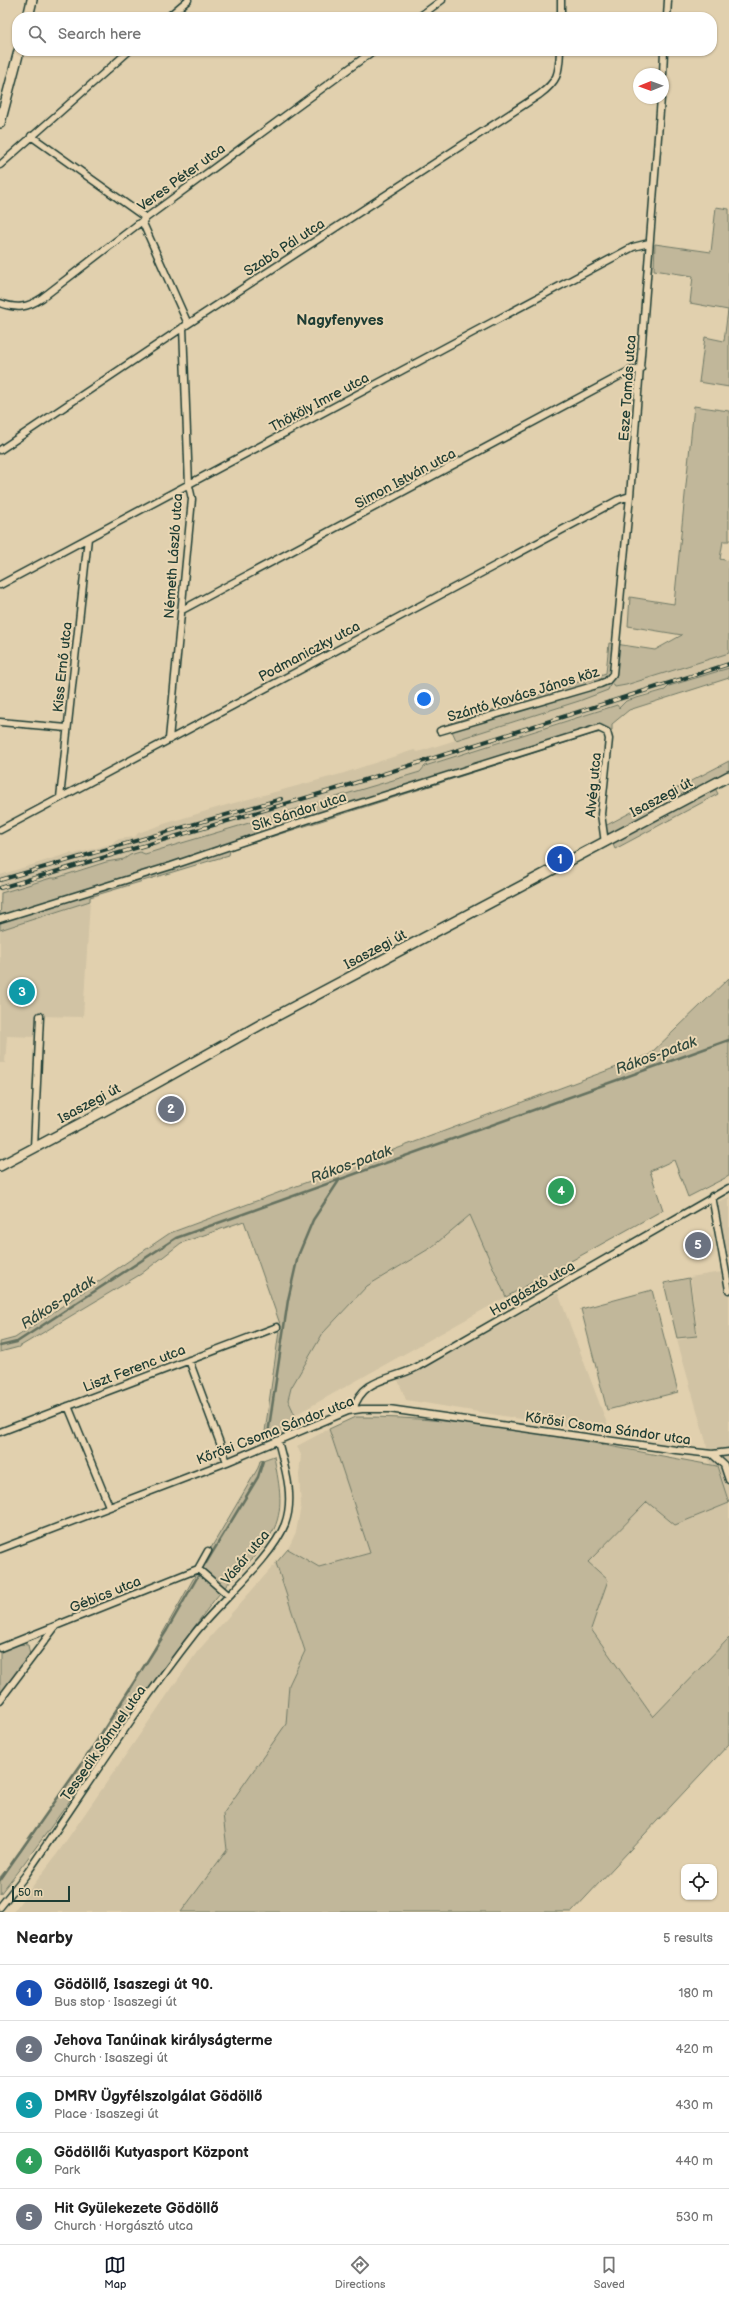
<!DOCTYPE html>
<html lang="en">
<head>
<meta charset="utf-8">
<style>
  body { margin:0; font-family:"Balsamiq Sans",sans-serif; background:#f6f6f6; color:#222 }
  .controls { position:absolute; right:12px; bottom:12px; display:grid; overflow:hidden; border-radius:8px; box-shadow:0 1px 3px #0004 }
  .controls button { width:36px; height:36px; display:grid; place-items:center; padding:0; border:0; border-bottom:1px solid #e0e0e0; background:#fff; color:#222; font:20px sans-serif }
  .compass { position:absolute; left:633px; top:68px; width:36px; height:36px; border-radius:50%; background:#fff; box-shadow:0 1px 3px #0004; rotate:269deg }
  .scale { position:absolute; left:12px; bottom:10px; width:58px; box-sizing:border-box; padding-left:4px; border:2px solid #1f3d34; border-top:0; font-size:11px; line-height:14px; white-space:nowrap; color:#1f3d34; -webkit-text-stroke:3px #e9d6b3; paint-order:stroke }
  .you { position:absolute; left:424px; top:699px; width:14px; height:14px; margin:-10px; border:3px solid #fff; border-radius:50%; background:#1a73e8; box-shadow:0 0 0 6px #1a73e833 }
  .badge { display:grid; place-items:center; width:26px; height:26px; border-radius:50%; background:#111827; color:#fff; font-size:13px; font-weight:700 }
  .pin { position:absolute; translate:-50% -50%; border:2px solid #fff; box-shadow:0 1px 4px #0006 }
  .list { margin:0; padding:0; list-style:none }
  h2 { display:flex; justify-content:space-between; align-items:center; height:52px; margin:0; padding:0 16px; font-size:17px }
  h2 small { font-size:13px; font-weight:400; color:#767676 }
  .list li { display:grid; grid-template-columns:26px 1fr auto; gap:12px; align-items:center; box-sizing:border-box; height:56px; padding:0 16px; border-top:1px solid #e0e0e0 }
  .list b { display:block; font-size:15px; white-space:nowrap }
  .list p { margin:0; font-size:13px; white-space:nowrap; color:#767676 }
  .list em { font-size:13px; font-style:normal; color:#767676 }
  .icon { flex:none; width:22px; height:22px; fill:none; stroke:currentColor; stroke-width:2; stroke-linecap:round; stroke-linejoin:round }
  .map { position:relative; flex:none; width:729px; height:1912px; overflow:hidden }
  .search { position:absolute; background:#fff; box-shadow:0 1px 3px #0004; left:12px; right:12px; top:12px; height:44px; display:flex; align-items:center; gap:10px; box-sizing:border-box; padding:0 14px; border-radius:16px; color:#767676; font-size:15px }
  .sheet { height:332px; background:#fff }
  nav { display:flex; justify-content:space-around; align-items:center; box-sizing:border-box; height:56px; border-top:1px solid #e0e0e0; background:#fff; font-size:11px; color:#767676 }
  nav a { display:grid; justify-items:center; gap:2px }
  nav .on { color:#111827 }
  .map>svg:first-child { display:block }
  .built { fill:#d1c3a4 }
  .green { fill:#c1b79a; stroke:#707a67 }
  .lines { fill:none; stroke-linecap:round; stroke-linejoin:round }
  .stream { stroke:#657260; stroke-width:2.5 }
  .street-casing { stroke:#1f3d34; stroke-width:9 }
  .secondary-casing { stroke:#1f3d34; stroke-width:12 }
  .street { stroke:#e9d6b3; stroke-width:6 }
  .secondary { stroke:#e9d6b3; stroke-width:9 }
  .rail-casing { stroke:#1f3d34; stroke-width:4 }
  .rail { stroke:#e9d6b3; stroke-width:2.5; stroke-dasharray:8; stroke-linecap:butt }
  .labels { text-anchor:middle; stroke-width:4; stroke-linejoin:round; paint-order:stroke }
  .street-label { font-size:14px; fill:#1f3d34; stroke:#e9d6b3 }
  .neighbourhood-label { font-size:15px; font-weight:bold; fill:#1f3d34; stroke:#e9d6b3 }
  .water-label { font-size:15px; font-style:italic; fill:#314a3f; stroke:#e9d6b3 }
</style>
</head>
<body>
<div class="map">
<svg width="729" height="1912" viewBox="0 0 729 1912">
  <rect width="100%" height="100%" fill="#e1d0ae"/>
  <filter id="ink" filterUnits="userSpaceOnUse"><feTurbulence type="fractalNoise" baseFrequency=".025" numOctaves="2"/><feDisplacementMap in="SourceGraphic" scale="8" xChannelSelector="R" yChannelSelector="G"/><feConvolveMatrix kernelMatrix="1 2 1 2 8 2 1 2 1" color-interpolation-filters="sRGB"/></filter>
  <g filter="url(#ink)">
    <!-- built -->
    <path class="built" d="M729,653V668L669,686L665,690L646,694L626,701L619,708L617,705L542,728L481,750L425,766L420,772L327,801L145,854L140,852L130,855L124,859L106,862L75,871L72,874L56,879L51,878L0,894V875L70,853L74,854L111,844L119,839L135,837L138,833L167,823L223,806L341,774L414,750L418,752L579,701L610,685L613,684L616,687L626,685Z
      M90,901L83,1017L36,1016L35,1037L7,1036L5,1063H0V930Z
      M729,1197V1501L717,1466L710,1465L706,1442L677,1340L698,1336L690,1277L722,1272L713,1219L715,1203Z
      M470,1215L506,1297L295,1415L288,1400L291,1388L323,1333L367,1286L432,1247Z
      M558,1293L611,1434L406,1400L398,1380Z
      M329,1429L370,1553L319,1567L288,1549L296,1532L301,1506L299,1475L301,1455L297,1446Z
      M647,1501L675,1525L729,1503V1638L653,1717L591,1629L608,1580L588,1562Z
      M276,1563L305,1651L289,1685L287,1724L223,1814L227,1850L181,1912H13L57,1854L197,1652Z"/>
    <!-- green -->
    <path class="green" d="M716,207L729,209V387L699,382L705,337L724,341L728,310L690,303L693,276L654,270L655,244L711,252Z
      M694,406L729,411V541H723L720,559L729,561V653L626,685L615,687L613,684L610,685L608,690L579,701L456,740L452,731L439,733V727L606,673L609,643L655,650L682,635L628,626L630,597L674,604Z
      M729,668V678L629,710L612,724V730L593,734L230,850L229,855L90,897V901L0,930L1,893L51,878H56L106,862L124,859L130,855L140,852L145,854L420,772L425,766L617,705L619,708L626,701L665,690L669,686Z
      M729,761V782L715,788L718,794L615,849L605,826Z
      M729,978V1176L688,1197L674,1160L650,1171L663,1210L506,1297L470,1215L432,1247L367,1286L323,1333L291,1388L288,1400L295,1415L292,1430L264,1439L280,1324L244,1221L181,1243L141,1274L19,1347L0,1352V1342L15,1338L170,1233L649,1055Z
      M689,1278L697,1336L677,1338L664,1283Z
      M652,1290L678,1392L607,1410L581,1309Z
      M355,1417C476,1416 598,1445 717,1466L718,1469L729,1503L675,1525L647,1502L588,1562L608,1580L591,1629L653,1717L729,1638V1744L572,1912H181L227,1850L223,1814L286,1724L289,1685L305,1651L276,1563L288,1549L319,1567L370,1553L329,1429Z
      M274,1456C278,1481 285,1505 274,1529C263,1552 241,1568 225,1587C210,1604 197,1624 183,1642C120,1725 65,1813 0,1894V1877L20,1853L128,1695L201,1565L258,1468L260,1461Z
      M18,1644L28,1645L30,1655L0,1695V1651Z"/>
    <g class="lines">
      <!-- stream -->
      <path class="stream" d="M0,1346L17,1342L176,1238L729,1040
        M268,1434L288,1300L298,1256L313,1220L340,1179
        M206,1563L258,1477L263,1461
        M0,1880L89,1753L167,1630L198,1576"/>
      <defs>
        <path id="street" d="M168,17L188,0
          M419,17L442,0
          M561,17V0
          M667,17L668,0
          M663,74L664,51
          M31,136L146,218
          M0,165L129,51
          M142,221L188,324
          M0,303C17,309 27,308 42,298L146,218L373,51
          M0,450L188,324L539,95C558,81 559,74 560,51
          M0,585L633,247L649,243
          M182,610L629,371L641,369
          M0,722L67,728
          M440,731L600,684L607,681L613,674L630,496L661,98
          M169,739L192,499L189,486L183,327
          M60,798L88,538
          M0,830L618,500L630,496
          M0,919L171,866L316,817L599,728L607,732L609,739L601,814L605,843
          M34,1148L40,1016
          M712,1196L729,1290
          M189,1360L227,1462
          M68,1406L109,1506
          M353,1410C363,1377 390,1381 417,1367L729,1188
          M0,1432L277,1327
          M712,1454L724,1465L729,1480
          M0,1549L227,1462L348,1411L362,1409H389L676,1450L712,1454L729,1452
          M198,1569L228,1595
          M0,1648L198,1569L208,1551
          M0,1700L55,1627
          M0,1907L25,1876C81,1795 134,1711 195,1633C220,1601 271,1560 285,1524C295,1497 285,1468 278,1441"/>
        <path id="secondary" d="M28,17L32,0
          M0,123L19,51
          M0,1166L151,1086L267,1021L729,776"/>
      </defs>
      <!-- street casing -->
      <use href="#street" class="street-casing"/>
      <!-- secondary casing -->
      <use href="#secondary" class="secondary-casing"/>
      <!-- street -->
      <use href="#street" class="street"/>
      <!-- secondary -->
      <use href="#secondary" class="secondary"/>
      <defs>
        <path id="rail" d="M0,880L281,799
          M0,888L336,789L729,664"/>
      </defs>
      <!-- rail casing -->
      <use href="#rail" class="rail-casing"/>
      <!-- rail -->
      <use href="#rail" class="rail"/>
    </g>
  </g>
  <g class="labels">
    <!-- street labels -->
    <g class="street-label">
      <text transform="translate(181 177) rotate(-36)" y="5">Veres Péter utca</text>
      <text transform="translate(284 247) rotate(-33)" y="5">Szabó Pál utca</text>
      <text transform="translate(627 388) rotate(-86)" y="5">Esze Tamás utca</text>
      <text transform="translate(319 402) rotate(-28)" y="5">Thököly Imre utca</text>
      <text transform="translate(405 478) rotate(-28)" y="5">Simon István utca</text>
      <text transform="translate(173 556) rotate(-86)" y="5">Németh László utca</text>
      <text transform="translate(309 651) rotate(-28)" y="5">Podmaniczky utca</text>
      <text transform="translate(62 667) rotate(-84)" y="5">Kiss Ernő utca</text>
      <text transform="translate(523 694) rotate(-17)" y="5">Szántó Kovács János köz</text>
      <text transform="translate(593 785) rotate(-85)" y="5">Alvég utca</text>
      <text transform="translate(661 797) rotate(-28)" y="5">Isaszegi út</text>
      <text transform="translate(299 811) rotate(-18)" y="5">Sík Sándor utca</text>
      <text transform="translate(375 949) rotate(-28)" y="5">Isaszegi út</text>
      <text transform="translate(89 1103) rotate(-28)" y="5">Isaszegi út</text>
      <text transform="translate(532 1288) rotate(-30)" y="5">Horgásztó utca</text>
      <text transform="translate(134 1368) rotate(-21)" y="5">Liszt Ferenc utca</text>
      <text transform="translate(608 1428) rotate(8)" y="5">Kőrösi Csoma Sándor utca</text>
      <text transform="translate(275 1430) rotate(-21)" y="5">Kőrösi Csoma Sándor utca</text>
      <text transform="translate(245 1557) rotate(-50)" y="5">Vásár utca</text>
      <text transform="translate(105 1594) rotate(-22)" y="5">Gébics utca</text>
      <text transform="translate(103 1743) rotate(-55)" y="5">Tessedik Sámuel utca</text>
    </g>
    <!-- neighbourhood labels -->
    <g class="neighbourhood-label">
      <text x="340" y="325">Nagyfenyves</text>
    </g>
    <!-- water labels -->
    <g class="water-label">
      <text transform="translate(656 1055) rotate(-20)" y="5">Rákos-patak</text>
      <text transform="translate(351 1164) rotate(-20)" y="5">Rákos-patak</text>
      <text transform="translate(58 1302) rotate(-33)" y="5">Rákos-patak</text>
    </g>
  </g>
</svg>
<div class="controls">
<button><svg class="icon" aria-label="locate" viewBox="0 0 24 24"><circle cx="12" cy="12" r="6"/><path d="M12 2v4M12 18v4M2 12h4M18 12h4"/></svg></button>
</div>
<svg class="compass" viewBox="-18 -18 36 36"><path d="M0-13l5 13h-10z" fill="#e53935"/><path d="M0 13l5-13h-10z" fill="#767676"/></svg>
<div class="scale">50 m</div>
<div class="you"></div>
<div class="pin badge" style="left:560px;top:859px;background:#1a4fb4">1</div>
<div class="pin badge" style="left:171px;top:1109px;background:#6b7280">2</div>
<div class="pin badge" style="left:22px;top:992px;background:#0f9aa8">3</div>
<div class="pin badge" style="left:561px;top:1191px;background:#2e9e5b">4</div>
<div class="pin badge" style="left:698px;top:1245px;background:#6b7280">5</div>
<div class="search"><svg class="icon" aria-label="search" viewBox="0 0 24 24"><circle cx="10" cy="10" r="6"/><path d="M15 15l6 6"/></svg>Search here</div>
</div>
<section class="sheet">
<h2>Nearby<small>5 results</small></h2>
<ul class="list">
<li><span class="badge" style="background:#1a4fb4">1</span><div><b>Gödöllő, Isaszegi út 90.</b><p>Bus stop · Isaszegi út</p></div><em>180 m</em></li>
<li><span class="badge" style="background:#6b7280">2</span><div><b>Jehova Tanúinak királyságterme</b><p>Church · Isaszegi út</p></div><em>420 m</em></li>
<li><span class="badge" style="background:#0f9aa8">3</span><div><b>DMRV Ügyfélszolgálat Gödöllő</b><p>Place · Isaszegi út</p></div><em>430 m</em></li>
<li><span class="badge" style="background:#2e9e5b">4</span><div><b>Gödöllői Kutyasport Központ</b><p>Park</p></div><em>440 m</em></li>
<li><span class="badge" style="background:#6b7280">5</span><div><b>Hit Gyülekezete Gödöllő</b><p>Church · Horgásztó utca</p></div><em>530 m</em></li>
</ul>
</section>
<nav>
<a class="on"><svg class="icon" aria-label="map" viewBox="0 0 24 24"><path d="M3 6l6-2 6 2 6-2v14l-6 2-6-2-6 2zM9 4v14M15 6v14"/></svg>Map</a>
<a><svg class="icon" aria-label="directions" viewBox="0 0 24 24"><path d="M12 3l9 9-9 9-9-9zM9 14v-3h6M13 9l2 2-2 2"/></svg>Directions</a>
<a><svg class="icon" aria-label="saved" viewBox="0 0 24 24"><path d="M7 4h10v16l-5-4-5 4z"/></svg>Saved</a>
</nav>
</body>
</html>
